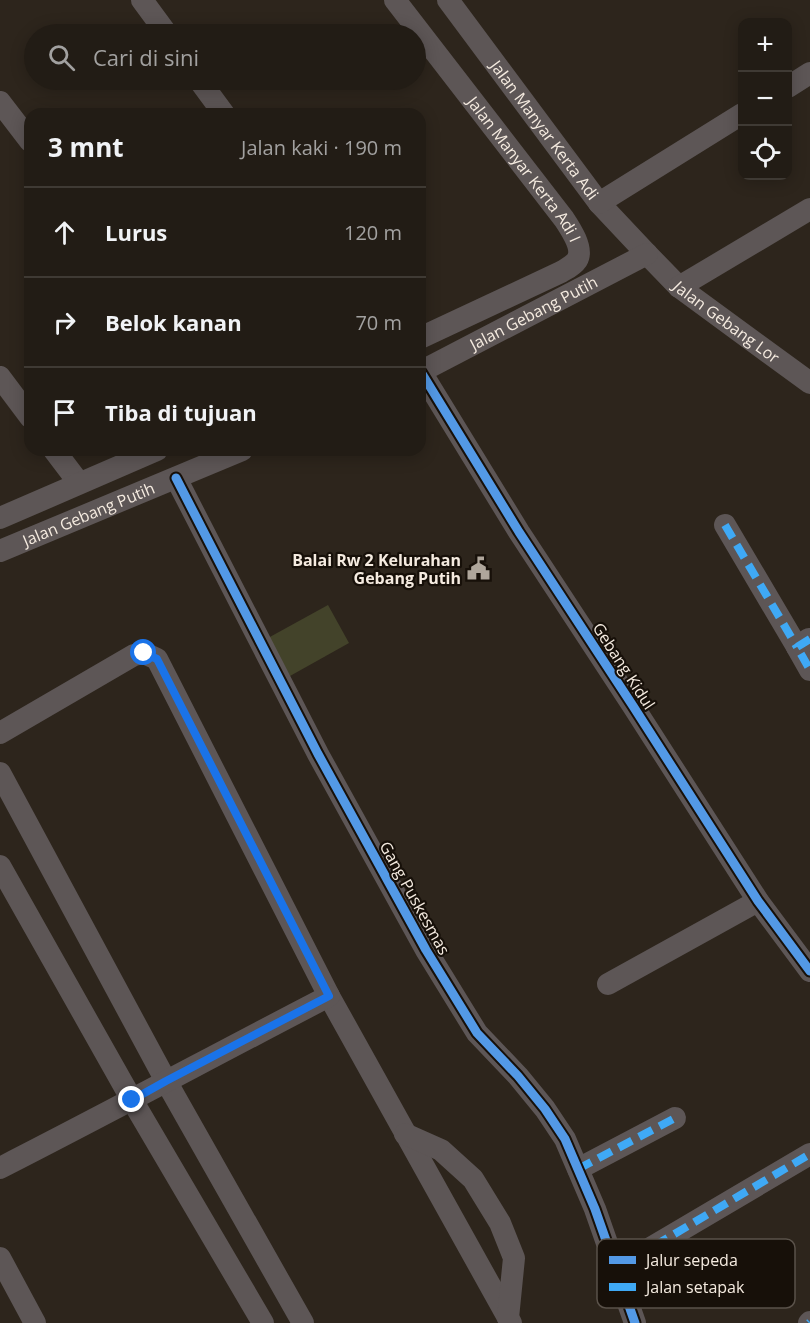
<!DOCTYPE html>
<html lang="id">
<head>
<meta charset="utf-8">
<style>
  body { margin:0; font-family:"Open Sans",sans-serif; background:#2a251e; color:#f1f3f6 }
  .controls { position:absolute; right:18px; top:18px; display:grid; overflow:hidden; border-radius:12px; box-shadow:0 3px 15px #0003 }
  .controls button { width:54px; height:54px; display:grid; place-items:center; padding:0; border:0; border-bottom:2px solid #3f3a34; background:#221c15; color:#f1f3f6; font:30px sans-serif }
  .stop { position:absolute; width:18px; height:18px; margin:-14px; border:4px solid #1a73e8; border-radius:50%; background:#fff }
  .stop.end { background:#1a73e8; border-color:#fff; box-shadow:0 2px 6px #0008 }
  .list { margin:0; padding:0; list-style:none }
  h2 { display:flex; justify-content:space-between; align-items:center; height:78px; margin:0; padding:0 24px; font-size:26px }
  h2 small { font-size:20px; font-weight:400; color:#a2a1a0 }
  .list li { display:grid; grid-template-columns:39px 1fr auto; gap:18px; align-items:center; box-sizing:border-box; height:90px; padding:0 24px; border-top:2px solid #3f3a34 }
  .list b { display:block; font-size:22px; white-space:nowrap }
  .list em { font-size:20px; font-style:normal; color:#a2a1a0 }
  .icon { flex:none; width:33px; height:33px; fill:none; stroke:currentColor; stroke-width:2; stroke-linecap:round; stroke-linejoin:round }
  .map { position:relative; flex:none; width:810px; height:1323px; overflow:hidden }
  .search { position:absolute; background:#221c15; box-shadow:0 3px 15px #0003; left:24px; top:24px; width:402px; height:66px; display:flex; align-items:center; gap:15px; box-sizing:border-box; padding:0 21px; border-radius:33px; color:#a2a1a0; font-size:22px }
  .panel { position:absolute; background:#221c15; box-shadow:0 3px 15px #0003; left:24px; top:108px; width:402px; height:348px; border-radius:18px }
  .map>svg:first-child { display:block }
  .green { fill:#43432a }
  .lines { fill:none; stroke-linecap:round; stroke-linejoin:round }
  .minor { stroke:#5d5656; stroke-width:22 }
  .quiet { stroke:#3fa9f5; stroke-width:8; stroke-dasharray:15 8; stroke-linecap:butt }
  .cycleway-casing { stroke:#171009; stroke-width:13 }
  .cycleway { stroke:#5399e6; stroke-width:9 }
  .route { stroke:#1a73e8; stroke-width:8 }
  .labels { text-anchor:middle; stroke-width:4.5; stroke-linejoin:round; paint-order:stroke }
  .street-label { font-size:16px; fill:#f5ebe0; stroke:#171009 }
  .poi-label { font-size:16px; font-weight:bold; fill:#f5ebe0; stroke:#171009; text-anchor:end }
  .key { fill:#171009; stroke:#5a524a; stroke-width:1.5 }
  .key-label { font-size:16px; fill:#f5ebe0 }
</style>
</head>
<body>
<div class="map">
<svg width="810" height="1323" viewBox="0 0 810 1323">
  <rect width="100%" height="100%" fill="#2d251c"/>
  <!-- green -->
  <path class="green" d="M328,605L349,643L290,676L268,638Z"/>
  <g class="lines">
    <!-- minor -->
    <g class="minor">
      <path d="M142,0L167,34"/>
      <path id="s1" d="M395,0L564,219C570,228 584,249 577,260C573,266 566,269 561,272L420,338"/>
      <path id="s2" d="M448,0L599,203L647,254L679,287L810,383"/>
      <path d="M199,80L224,114"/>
      <path d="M788,87L810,73"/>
      <path d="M0,102L30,141"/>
      <path d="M599,203L742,114"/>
      <path d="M679,287L810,209"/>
      <path id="s3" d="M420,372L647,254"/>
      <path d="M421,372L519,532L633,706L758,901L810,971"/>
      <path d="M0,377L30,417"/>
      <path d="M54,450L79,483"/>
      <path d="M176,478L318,754L426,950L477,1033L518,1076L545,1109L565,1139L595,1209L635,1323"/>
      <path d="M0,518L157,450"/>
      <path d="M725,525L797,647"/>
      <path id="s4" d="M0,551L242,450"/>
      <path d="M809,639L797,647L810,670"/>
      <path d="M0,733L134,655L144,653L157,659L329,996L511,1323"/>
      <path d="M0,773L166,1081L303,1323"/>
      <path d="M0,866L132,1100L263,1323"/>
      <path d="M608,984L758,901"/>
      <path d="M405,1134L441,1150L473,1179L500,1223L514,1258L508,1318"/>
      <path d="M0,1168C110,1112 219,1053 329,996"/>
      <path d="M578,1169L675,1118"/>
      <path d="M0,1258L35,1323"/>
      <path d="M615,1269L810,1154"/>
      <path d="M809,1323L810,1322"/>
    </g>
    <!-- quiet -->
    <path class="quiet" d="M725,525L797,647
      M810,639L797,647L810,670
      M578,1169L675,1118
      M615,1269L810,1154
      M809,1323L810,1322"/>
    <defs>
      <path id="cycleway" d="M421,372L519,532L633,706L758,901L810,971
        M176,478L318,754L426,950L477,1033L518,1076L545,1109L565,1139L595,1209L635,1323"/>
    </defs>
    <!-- cycleway casing -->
    <use href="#cycleway" class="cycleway-casing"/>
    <!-- cycleway -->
    <use href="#cycleway" class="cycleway"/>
  </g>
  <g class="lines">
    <!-- route -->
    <path class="route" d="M132,1100L166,1081L329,996L157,659L144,653"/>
  </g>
  <!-- icons -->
  <defs>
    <symbol id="civic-bare" viewBox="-9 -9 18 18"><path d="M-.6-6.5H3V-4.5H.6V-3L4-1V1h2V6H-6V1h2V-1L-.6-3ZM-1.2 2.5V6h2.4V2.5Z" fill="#afa69b" stroke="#171009" stroke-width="2.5" paint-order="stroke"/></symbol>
  </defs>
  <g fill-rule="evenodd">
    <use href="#civic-bare" x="462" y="552" width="33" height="33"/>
  </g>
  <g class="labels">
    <!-- street labels -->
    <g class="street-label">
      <text dy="6" stroke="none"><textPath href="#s2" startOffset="162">Jalan Manyar Kerta Adi</textPath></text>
      <text dy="6" stroke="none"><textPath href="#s1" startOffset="213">Jalan Manyar Kerta Adi I</textPath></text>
      <text dy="6" stroke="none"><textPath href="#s3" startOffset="128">Jalan Gebang Putih</textPath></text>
      <text dy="6" stroke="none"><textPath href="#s2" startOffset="428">Jalan Gebang Lor</textPath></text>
      <text dy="6" stroke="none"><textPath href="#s4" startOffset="96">Jalan Gebang Putih</textPath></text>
      <text transform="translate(624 666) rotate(57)" y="6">Gebang Kidul</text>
      <text transform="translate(415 898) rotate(61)" y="6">Gang Puskesmas</text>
    </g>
    <!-- poi labels -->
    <g class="poi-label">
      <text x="461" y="566">Balai Rw 2 Kelurahan<tspan x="461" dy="18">Gebang Putih</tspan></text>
    </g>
  </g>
  <!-- legend -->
  <rect x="597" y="1239" width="198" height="69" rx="9" class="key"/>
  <rect x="609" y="1256" width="27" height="8" fill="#5399e6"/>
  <rect x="609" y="1283" width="27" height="8" fill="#3fa9f5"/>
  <g class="key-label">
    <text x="646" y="1266">Jalur sepeda</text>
    <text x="646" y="1293">Jalan setapak</text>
  </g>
</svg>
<div class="controls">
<button>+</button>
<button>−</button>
<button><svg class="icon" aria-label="locate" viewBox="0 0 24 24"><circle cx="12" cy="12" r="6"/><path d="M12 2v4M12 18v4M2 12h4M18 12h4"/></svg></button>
</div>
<div class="stop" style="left:144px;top:653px"></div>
<div class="stop end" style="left:132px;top:1100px"></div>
<div class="search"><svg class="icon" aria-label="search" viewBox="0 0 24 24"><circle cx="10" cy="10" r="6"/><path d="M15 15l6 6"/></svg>Cari di sini</div>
<section class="panel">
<h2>3 mnt<small>Jalan kaki · 190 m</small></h2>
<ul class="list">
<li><svg class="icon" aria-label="ahead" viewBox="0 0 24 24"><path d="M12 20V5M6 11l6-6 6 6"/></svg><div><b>Lurus</b></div><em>120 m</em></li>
<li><svg class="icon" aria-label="right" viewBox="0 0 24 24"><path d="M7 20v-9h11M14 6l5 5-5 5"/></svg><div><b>Belok kanan</b></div><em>70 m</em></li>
<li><svg class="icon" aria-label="arrive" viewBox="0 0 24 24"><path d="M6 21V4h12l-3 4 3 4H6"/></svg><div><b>Tiba di tujuan</b></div></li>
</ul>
</section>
</div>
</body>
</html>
